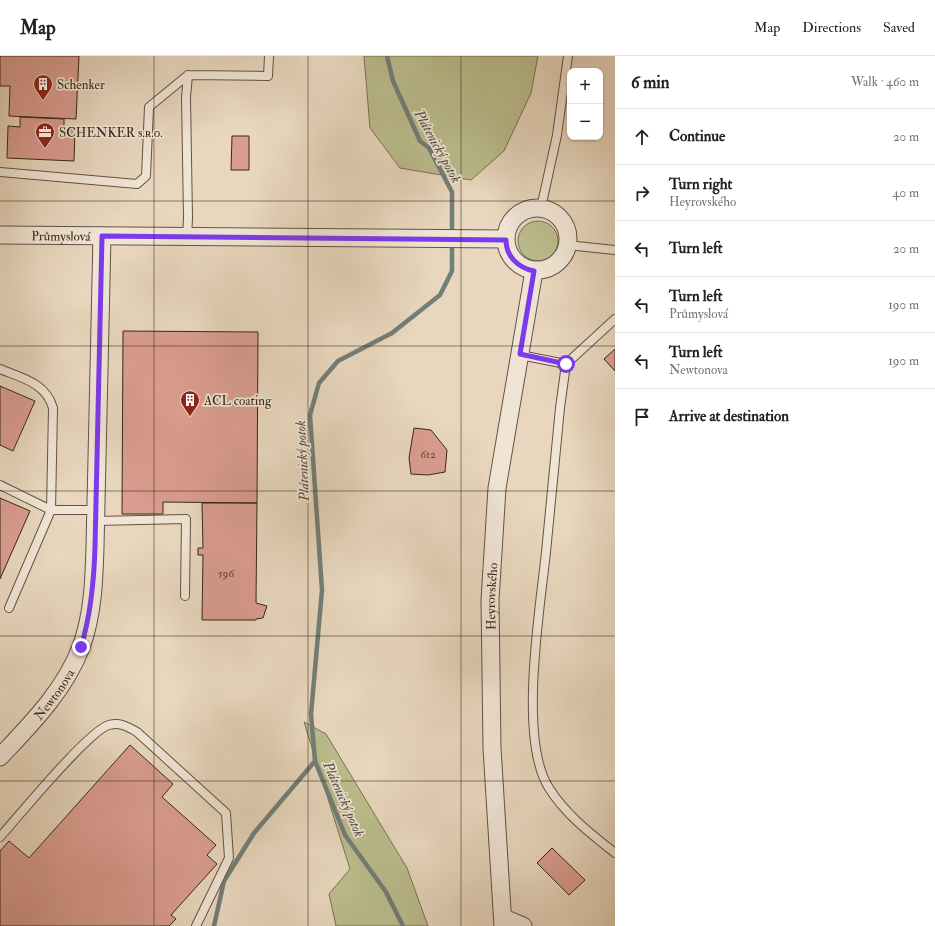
<!DOCTYPE html>
<html lang="en">
<head>
<meta charset="utf-8">
<style>
  body { margin:0; font-family:"IM FELL Double Pica",serif; background:#f2f2f2; color:#222 }
  .controls { position:absolute; right:12px; top:12px; display:grid; overflow:hidden; border-radius:8px; box-shadow:0 1px 3px #0004 }
  .controls button { width:36px; height:36px; display:grid; place-items:center; padding:0; border:0; border-bottom:1px solid #e0e0e0; background:#fff; color:#222; font:20px sans-serif }
  .stop { position:absolute; width:12px; height:12px; margin:-9px; border:3px solid #7c3aed; border-radius:50%; background:#fff }
  .stop.end { background:#7c3aed; border-color:#fff; box-shadow:0 1px 4px #0008 }
  .list { margin:0; padding:0; list-style:none }
  h2 { display:flex; justify-content:space-between; align-items:center; height:52px; margin:0; padding:0 16px; font-size:17px }
  h2 small { font-size:13px; font-weight:400; color:#767676 }
  .list li { display:grid; grid-template-columns:26px 1fr auto; gap:12px; align-items:center; box-sizing:border-box; height:56px; padding:0 16px; border-top:1px solid #e0e0e0 }
  .list b { display:block; font-size:15px; white-space:nowrap }
  .list p { margin:0; font-size:13px; white-space:nowrap; color:#767676 }
  .list em { font-size:13px; font-style:normal; color:#767676 }
  .icon { flex:none; width:22px; height:22px; fill:none; stroke:currentColor; stroke-width:2; stroke-linecap:round; stroke-linejoin:round }
  .map { position:relative; flex:none; width:615px; height:870px; overflow:hidden }
  header { display:flex; align-items:center; gap:24px; box-sizing:border-box; height:56px; padding:0 20px; background:#fff; border-bottom:1px solid #e0e0e0 }
  header strong { font-size:19px }
  nav { display:flex; gap:22px; margin-inline-start:auto; font-size:14px }
  main { display:flex }
  aside { flex:1; background:#fff }
  .map>svg:first-child { display:block }
  .green { fill:#bbbd8e; stroke:#797252 }
  .lines { fill:none; stroke-linecap:round; stroke-linejoin:round }
  .stream { stroke:#727e78; stroke-width:4.5 }
  .building { fill:#da9d90; stroke:#372717 }
  .lane-casing { stroke:#635341; stroke-width:10 }
  .street-casing { stroke:#635341; stroke-width:19 }
  .lane { stroke:#f0e5d5; stroke-width:8 }
  .street { stroke:#f0e5d5; stroke-width:17 }
  .route { stroke:#7c3aed; stroke-width:5 }
  .grid { fill:none; stroke:#372717; stroke-width:1; stroke-opacity:0.55 }
  .labels { text-anchor:middle; stroke-width:3.5; stroke-linejoin:round; paint-order:stroke }
  .number-label { font-size:11px; fill:#604435 }
  .poi-label { font-size:13px; fill:#372717; stroke:#f0e5d5; text-anchor:start }
  .street-label { font-size:13px; fill:#372717; stroke:#f0e5d5 }
  .water-label { font-size:14px; font-style:italic; fill:#504b40; stroke:#f0e5d5 }
</style>
</head>
<body>
<header>
<strong>Map</strong>
<nav><a>Map</a><a>Directions</a><a>Saved</a></nav>
</header>
<main>
<div class="map">
<svg width="615" height="870" viewBox="0 0 615 870">
  <rect width="100%" height="100%" fill="#e8d7be"/>
  <filter id="stains"><feTurbulence type="fractalNoise" baseFrequency=".005" numOctaves="4"/><feColorMatrix values="0 0 0 0 .2 0 0 0 0 .09 0 0 0 0 .02 0 0 0 .5 -.17"/></filter>
  <radialGradient id="worn" r=".72"><stop offset=".6" stop-color="#630" stop-opacity="0"/><stop offset="1" stop-color="#630" stop-opacity=".3"/></radialGradient>
  <!-- green -->
  <path class="green" d="M364,0H538L531,37L504,95L471,124L400,112L370,72Z
    M518 185a20 20 0 1 1 40 0a20 20 0 1 1-40 0Z
    M304,666L326,678L407,812L428,870H336L329,838L350,813Z"/>
  <g class="lines">
    <!-- stream -->
    <path class="stream" d="M387,0L393,25L420,85L429,92L452,136V215L440,239L392,277L338,305L319,327L310,359L322,534L311,658L315,705L345,779L386,836L403,870
      M214,870L224,825L254,777L315,705"/>
  </g>
  <!-- building -->
  <path class="building" d="M0,0H79L76,63L9,60L10,30H0Z
    M20,61L64,63V73L75,74L74,105L7,102L8,70L20,71Z
    M232,80H249V114H231Z
    M123,275L258,276L257,447L163,446V458H122Z
    M615,293V315L604,303Z
    M0,330L35,345L13,395L0,389Z
    M414,372L431,374L447,394L445,416L428,419L411,418L409,402Z
    M0,442L30,455L0,523Z
    M202,447H257L256,547L267,550L263,562L256,563V564H202L203,499H198V492H203Z
    M130,689L173,728L162,741L216,789L207,799L217,808L171,859L176,863L169,870H0V795L9,785L29,802Z
    M552,792L585,824L569,839L537,807Z"/>
  <g class="lines">
    <defs>
      <path id="lane" d="M0,116L137,128L146,120L149,51L188,19L268,20L269,0
        M541,152L557,79L568,0
        M187,181L188,162L186,41L188,19
        M567,189L615,194
        M520,299L566,308L615,263
        M566,308L560,352C555,400 551,448 546,496C540,553 518,684 549,732C565,758 591,778 615,797
        M0,313C22,322 46,327 53,352L51,454L9,552
        M0,429L51,454H96
        M96,465L186,463L185,540
        M0,781C18,761 89,674 109,669C120,666 128,671 137,676L226,757L229,802L196,870"/>
      <g id="street">
        <circle cx="537" cy="183" r="31"/>
        <path id="s1" d="M0,179L505,183"/>
        <path id="s2" d="M0,701C31,668 65,634 81,591C93,559 94,524 95,491L102,180"/>
        <path d="M504,862L523,870"/>
        <path id="s3" d="M503,870L492,692L490,544L497,432L534,215"/>
      </g>
    </defs>
    <!-- lane casing -->
    <use href="#lane" class="lane-casing"/>
    <!-- street casing -->
    <use href="#street" class="street-casing"/>
    <!-- lane -->
    <use href="#lane" class="lane"/>
    <!-- street -->
    <use href="#street" class="street"/>
  </g>
  <g class="lines">
    <!-- route -->
    <path class="route" d="M81,591C91,558 94,525 95,491L102,180L506,184C506,200 518,212 534,215L520,298L566,308"/>
  </g>
  <!-- grid -->
  <path class="grid" d="M154,0V870M308,0V870M461,0V870M0,145H615M0,290H615M0,435H615M0,580H615M0,725H615"/>
  <!-- icons -->
  <defs>
    <symbol id="building-pin" viewBox="-11 -11 22 30"><path d="M0 17L-7.5 6A9.5 9.5 0 1 1 7.5 6Z" fill="#8f2418" stroke="#f0e5d5"/><path d="M-4-6H4V6H1V3H-1V6H-4ZM-2.5-4.3h1.7v1.8h-1.7ZM.8-4.3h1.7v1.8H.8ZM-2.5-1h1.7V.8h-1.7ZM.8-1h1.7V.8H.8Z" fill="#fff"/></symbol>
    <symbol id="office-pin" viewBox="-11 -11 22 30"><path d="M0 17L-7.5 6A9.5 9.5 0 1 1 7.5 6Z" fill="#8f2418" stroke="#f0e5d5"/><path d="M-6-3h4V-5.5h4V-3h4V5H-6ZM-1-4.5V-3h2v-1.5ZM-6 0V1H6V0Z" fill="#fff"/></symbol>
  </defs>
  <g fill-rule="evenodd">
    <use href="#building-pin" x="32" y="17" width="22" height="30"/>
    <use href="#office-pin" x="34" y="65" width="22" height="30"/>
    <use href="#building-pin" x="179" y="333" width="22" height="30"/>
  </g>
  <g class="labels">
    <!-- number labels -->
    <g class="number-label">
      <text x="428" y="402">612</text>
      <text x="226" y="521">596</text>
    </g>
    <!-- poi labels -->
    <g class="poi-label">
      <text x="57" y="33">Schenker</text>
      <text x="59" y="81">SCHENKER s.ʀ.ᴏ.</text>
      <text x="204" y="349">ACL coating</text>
    </g>
    <!-- street labels -->
    <g class="street-label">
      <text dy="5" stroke="none"><textPath href="#s1" startOffset="61">Průmyslová</textPath></text>
      <text dy="5" stroke="none"><textPath href="#s3" startOffset="330">Heyrovského</textPath></text>
      <text dy="5" stroke="none"><textPath href="#s2" startOffset="83">Newtonova</textPath></text>
    </g>
    <!-- water labels -->
    <g class="water-label">
      <text transform="translate(438 90) rotate(61)" y="5">Plátenický potok</text>
      <text transform="translate(302 405) rotate(-93)" y="5">Plátenický potok</text>
      <text transform="translate(344 743) rotate(66)" y="5">Plátenický potok</text>
    </g>
  </g>
  <rect width="100%" height="100%" filter="url(#stains)"/>
  <rect width="100%" height="100%" fill="url(#worn)"/>
</svg>
<div class="controls">
<button>+</button>
<button>−</button>
</div>
<div class="stop" style="left:566px;top:308px"></div>
<div class="stop end" style="left:81px;top:591px"></div>
</div>
<aside>
<h2>6 min<small>Walk · 460 m</small></h2>
<ul class="list">
<li><svg class="icon" aria-label="ahead" viewBox="0 0 24 24"><path d="M12 20V5M6 11l6-6 6 6"/></svg><div><b>Continue</b></div><em>20 m</em></li>
<li><svg class="icon" aria-label="right" viewBox="0 0 24 24"><path d="M7 20v-9h11M14 6l5 5-5 5"/></svg><div><b>Turn right</b><p>Heyrovského</p></div><em>40 m</em></li>
<li><svg class="icon" aria-label="left" viewBox="0 0 24 24"><path d="M17 20v-9H6M10 6l-5 5 5 5"/></svg><div><b>Turn left</b></div><em>20 m</em></li>
<li><svg class="icon" aria-label="left" viewBox="0 0 24 24"><path d="M17 20v-9H6M10 6l-5 5 5 5"/></svg><div><b>Turn left</b><p>Průmyslová</p></div><em>190 m</em></li>
<li><svg class="icon" aria-label="left" viewBox="0 0 24 24"><path d="M17 20v-9H6M10 6l-5 5 5 5"/></svg><div><b>Turn left</b><p>Newtonova</p></div><em>190 m</em></li>
<li><svg class="icon" aria-label="arrive" viewBox="0 0 24 24"><path d="M6 21V4h12l-3 4 3 4H6"/></svg><div><b>Arrive at destination</b></div></li>
</ul>
</aside>
</main>
</body>
</html>
